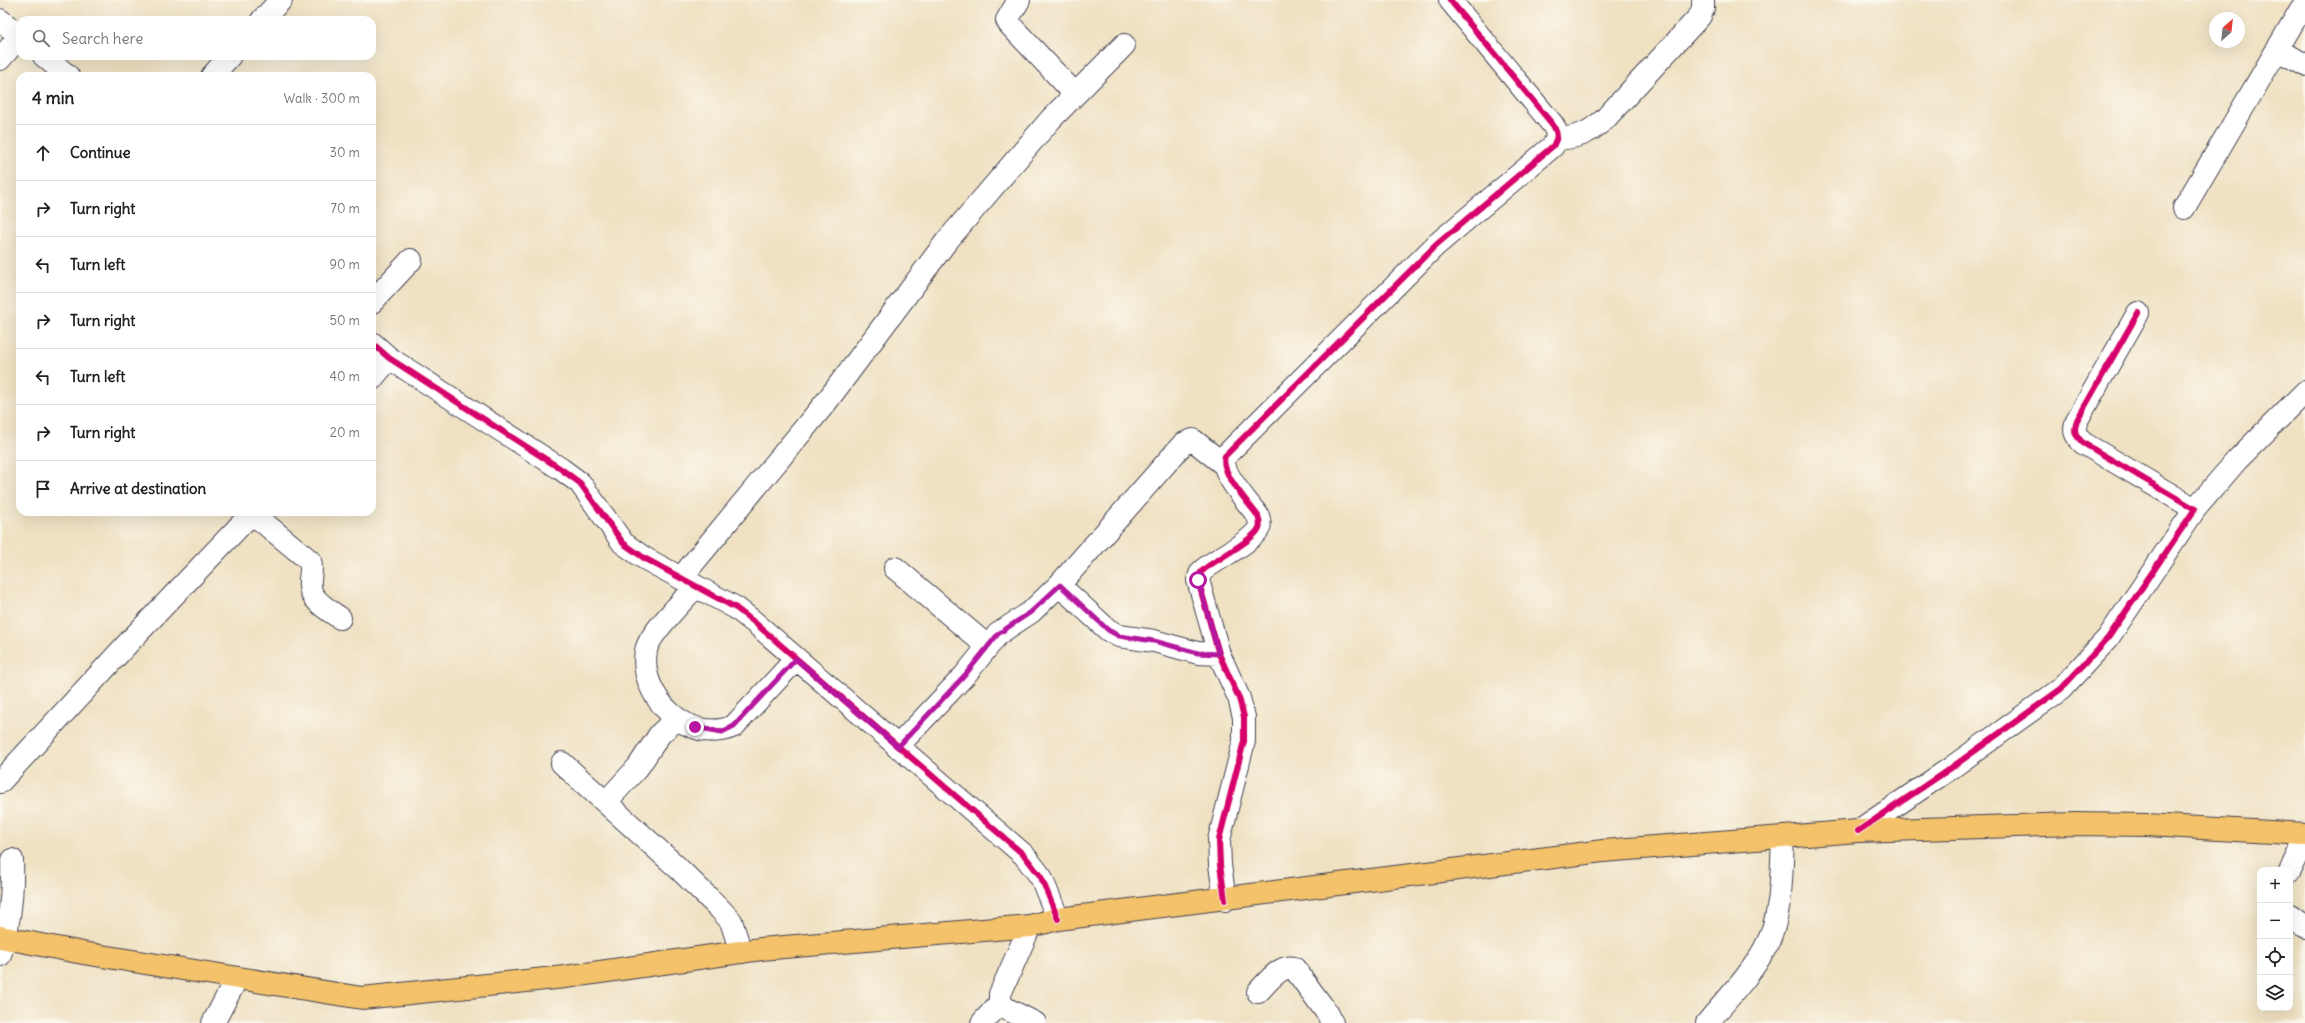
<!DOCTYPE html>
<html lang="en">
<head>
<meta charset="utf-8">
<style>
  body { margin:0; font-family:Delius,sans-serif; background:#f6f6f6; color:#202124 }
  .controls { position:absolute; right:12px; bottom:12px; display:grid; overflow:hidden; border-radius:8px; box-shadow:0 4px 16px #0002 }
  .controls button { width:36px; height:36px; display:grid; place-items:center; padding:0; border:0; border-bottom:1px solid #e0e0e0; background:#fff; color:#202124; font:20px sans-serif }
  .compass { position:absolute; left:2209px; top:12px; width:36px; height:36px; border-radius:50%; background:#fff; box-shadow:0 4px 16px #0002; rotate:27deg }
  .stop { position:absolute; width:12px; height:12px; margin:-9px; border:3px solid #b5179e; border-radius:50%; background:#fff }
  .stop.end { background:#b5179e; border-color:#fff; box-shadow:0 1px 4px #0008 }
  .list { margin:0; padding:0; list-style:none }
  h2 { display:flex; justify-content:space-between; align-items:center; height:52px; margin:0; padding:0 16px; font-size:17px }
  h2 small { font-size:13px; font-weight:400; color:#757577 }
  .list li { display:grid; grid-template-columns:26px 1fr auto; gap:12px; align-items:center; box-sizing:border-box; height:56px; padding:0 16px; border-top:1px solid #e0e0e0 }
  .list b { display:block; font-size:15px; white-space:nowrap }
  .list em { font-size:13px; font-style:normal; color:#757577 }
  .icon { flex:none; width:22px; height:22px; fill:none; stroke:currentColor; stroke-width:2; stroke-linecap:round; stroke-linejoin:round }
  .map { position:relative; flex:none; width:2305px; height:1023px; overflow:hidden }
  .search { position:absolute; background:#fff; box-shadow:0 4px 16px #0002; left:16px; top:16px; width:360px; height:44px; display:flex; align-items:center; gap:10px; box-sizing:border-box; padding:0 14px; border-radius:12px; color:#757577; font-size:15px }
  .panel { position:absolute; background:#fff; box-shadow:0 4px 16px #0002; left:16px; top:72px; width:360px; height:444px; border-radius:12px }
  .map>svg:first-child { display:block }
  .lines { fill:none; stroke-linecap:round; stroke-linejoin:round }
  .minor-casing { stroke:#413f4f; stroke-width:24 }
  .major-casing { stroke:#413f4f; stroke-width:24 }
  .minor { stroke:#fff; stroke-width:22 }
  .major { stroke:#f3c26a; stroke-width:22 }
  .cycleway-casing { stroke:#fbf7ec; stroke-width:8 }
  .cycleway { stroke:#d6006c; stroke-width:6 }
  .route { stroke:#b5179e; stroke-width:5 }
</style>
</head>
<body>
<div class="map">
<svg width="2305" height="1023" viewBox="0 0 2305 1023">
  <rect width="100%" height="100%" fill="#fbf7ec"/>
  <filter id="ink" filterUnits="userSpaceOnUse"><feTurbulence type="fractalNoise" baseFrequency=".025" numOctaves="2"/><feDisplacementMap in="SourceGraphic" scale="8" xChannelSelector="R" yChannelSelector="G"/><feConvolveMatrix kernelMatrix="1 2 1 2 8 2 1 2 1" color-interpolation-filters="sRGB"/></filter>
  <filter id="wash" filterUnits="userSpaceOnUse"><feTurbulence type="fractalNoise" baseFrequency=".012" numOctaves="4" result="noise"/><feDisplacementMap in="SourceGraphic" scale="16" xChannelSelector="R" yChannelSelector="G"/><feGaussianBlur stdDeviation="0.9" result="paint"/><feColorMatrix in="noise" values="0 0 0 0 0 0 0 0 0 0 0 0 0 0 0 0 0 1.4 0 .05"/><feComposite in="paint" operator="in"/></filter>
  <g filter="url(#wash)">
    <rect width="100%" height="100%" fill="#efe1c2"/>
  </g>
  <g filter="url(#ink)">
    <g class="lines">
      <defs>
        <path id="minor" d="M1019,0L1007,20L1010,25L1075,94
          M0,20L20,36
          M262,20L281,0
          M2277,49L2305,65
          M44,56L68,76
          M0,59L20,36
          M212,76L230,56
          M1558,139C1579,137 1587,134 1604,120L1700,16L1703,9V0
          M2184,208L2305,2
          M372,302L411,260
          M372,343L389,358L561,469L580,483L623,543L644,558L736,608L754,622L1024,855L1041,877L1058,919
          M372,379L389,358
          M2195,509L2237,460L2305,392
          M252,513L310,561C313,571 309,576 310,586C310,600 330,611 340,618
          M895,568L987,646
          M681,578L827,401L946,242L1051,119L1124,45
          M1059,585L1108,630L1119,636L1154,641L1198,653L1219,654
          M696,586C684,600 648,635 646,651C638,697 690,746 734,726L796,659
          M897,747L965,675L998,634L1031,612L1059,585L1183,444L1193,440L1222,463
          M562,763L677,867L720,909L731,921L741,952
          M0,782L131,640L253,512
          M606,802L638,767L660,734L676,719
          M1858,831L1951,768L2061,689L2108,638L2195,509L2083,443C2075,435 2073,431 2077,420L2138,313
          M2290,871L2305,840
          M1225,900L1220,865L1219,840L1244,741V717L1239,698L1219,654L1198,580L1201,572L1207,567C1219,558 1254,540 1259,528C1261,523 1259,520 1258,516C1248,502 1219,472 1225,456L1436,245L1553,146C1558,137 1558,134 1553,125L1450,0
          M2290,916L2305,927
          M1030,926L1000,994V1003L1007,1009L1035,1023
          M0,955C10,924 13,892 12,860
          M1258,992C1267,983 1280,964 1294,968L1328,1014L1332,1023
          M213,1023L237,978
          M982,1023L1000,1003
          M1707,1023C1727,999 1750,976 1765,948C1783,915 1781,874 1783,837"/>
        <path id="major" d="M0,937L83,953L362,998L565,977L761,949L1030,926L1058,919L1603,851L1858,831L2074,824L2147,825L2305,834"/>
      </defs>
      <!-- minor casing -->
      <use href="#minor" class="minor-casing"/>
      <!-- major casing -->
      <use href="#major" class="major-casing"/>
      <!-- minor -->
      <use href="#minor" class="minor"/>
      <!-- major -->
      <use href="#major" class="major"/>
      <defs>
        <path id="cycleway" d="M372,343L389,358L561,469L580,483L623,543L644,558L736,608L754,622L1024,855L1041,877L1058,919
          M1858,831L1951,768L2061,689L2108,638L2195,509L2083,443C2075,435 2073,431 2077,420L2138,313
          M1225,900L1220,865L1219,840L1244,741V717L1239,698L1219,654L1198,580L1201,572L1207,567C1219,558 1254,540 1259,528C1261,523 1259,520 1258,516C1248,502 1219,472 1225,456L1436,245L1553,146C1558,137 1558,134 1553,125L1450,0"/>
      </defs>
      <!-- cycleway casing -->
      <use href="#cycleway" class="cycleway-casing"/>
      <!-- cycleway -->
      <use href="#cycleway" class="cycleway"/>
    </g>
  </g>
  <g class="lines" filter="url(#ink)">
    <!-- route -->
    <path class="route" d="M695,727L722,732L734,726L796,659L898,747L965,675L998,634L1031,612L1060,585L1108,630L1119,636L1154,641L1198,653L1219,654L1198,580"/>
  </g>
</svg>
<div class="controls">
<button>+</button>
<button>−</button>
<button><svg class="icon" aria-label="locate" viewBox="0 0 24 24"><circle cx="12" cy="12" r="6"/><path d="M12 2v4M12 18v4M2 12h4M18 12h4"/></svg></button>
<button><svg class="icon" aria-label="layers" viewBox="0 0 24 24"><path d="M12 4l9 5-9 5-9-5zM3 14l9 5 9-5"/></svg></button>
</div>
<svg class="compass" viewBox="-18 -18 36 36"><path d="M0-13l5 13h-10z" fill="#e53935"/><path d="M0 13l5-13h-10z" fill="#757577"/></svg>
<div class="stop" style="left:1198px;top:580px"></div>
<div class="stop end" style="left:695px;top:727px"></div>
<div class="search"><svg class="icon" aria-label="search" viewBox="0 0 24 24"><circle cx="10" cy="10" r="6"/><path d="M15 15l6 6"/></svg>Search here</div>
<section class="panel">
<h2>4 min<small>Walk · 300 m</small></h2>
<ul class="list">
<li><svg class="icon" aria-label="ahead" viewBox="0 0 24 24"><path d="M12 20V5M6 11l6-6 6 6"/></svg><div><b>Continue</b></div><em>30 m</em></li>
<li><svg class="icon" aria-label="right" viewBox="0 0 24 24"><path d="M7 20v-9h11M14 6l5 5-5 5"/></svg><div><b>Turn right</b></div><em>70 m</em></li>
<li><svg class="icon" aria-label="left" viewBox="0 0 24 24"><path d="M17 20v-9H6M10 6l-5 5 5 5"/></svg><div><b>Turn left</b></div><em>90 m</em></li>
<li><svg class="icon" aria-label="right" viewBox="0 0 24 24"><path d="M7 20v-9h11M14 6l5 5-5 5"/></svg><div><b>Turn right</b></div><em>50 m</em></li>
<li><svg class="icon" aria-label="left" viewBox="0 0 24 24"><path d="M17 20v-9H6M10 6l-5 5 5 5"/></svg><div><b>Turn left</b></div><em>40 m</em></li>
<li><svg class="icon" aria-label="right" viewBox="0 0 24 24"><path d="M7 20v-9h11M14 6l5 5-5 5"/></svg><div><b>Turn right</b></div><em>20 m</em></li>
<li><svg class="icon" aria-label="arrive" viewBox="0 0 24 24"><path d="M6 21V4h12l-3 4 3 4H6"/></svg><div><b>Arrive at destination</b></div></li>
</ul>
</section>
</div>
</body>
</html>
